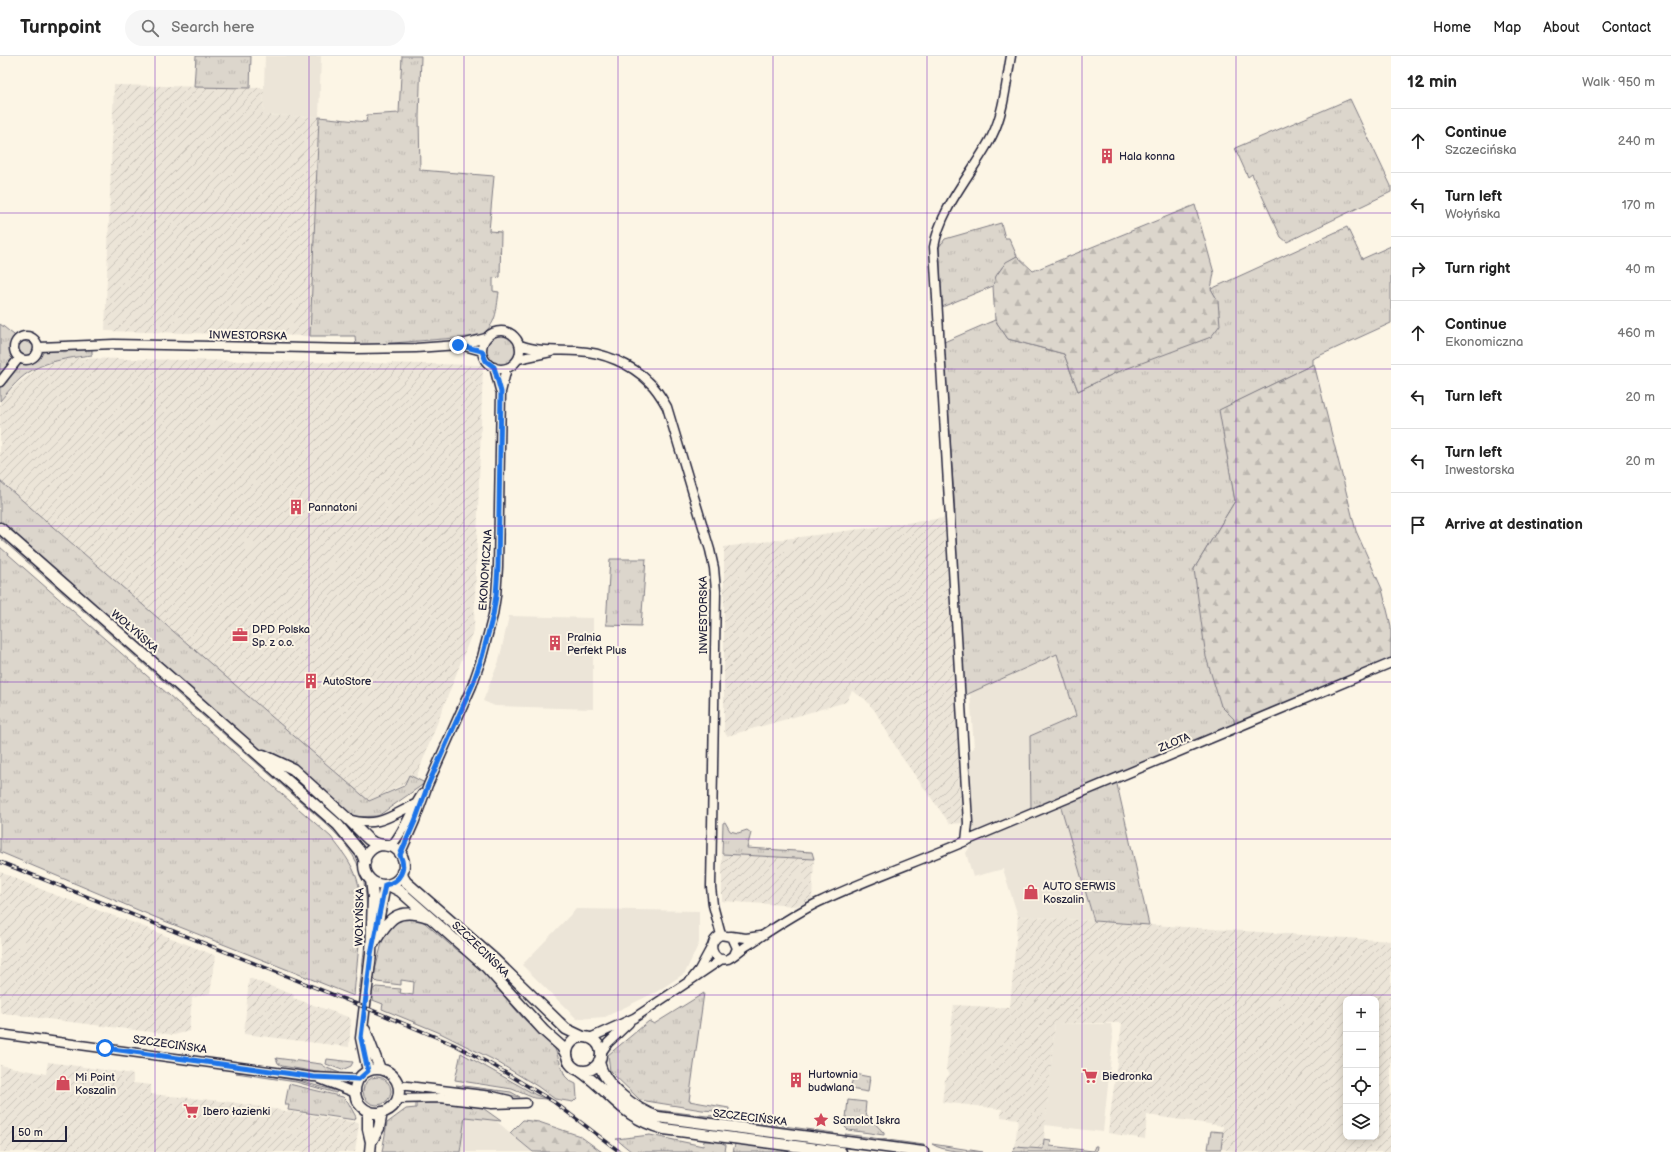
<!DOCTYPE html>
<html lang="en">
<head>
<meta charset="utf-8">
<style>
  body { margin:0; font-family:"Balsamiq Sans",sans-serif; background:#f6f6f6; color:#222 }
  .controls { position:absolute; right:12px; bottom:12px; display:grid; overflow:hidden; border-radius:8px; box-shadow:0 2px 10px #0003 }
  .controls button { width:36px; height:36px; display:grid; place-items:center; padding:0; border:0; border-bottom:1px solid #e0e0e0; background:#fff; color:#222; font:20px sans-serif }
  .scale { position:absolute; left:12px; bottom:10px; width:55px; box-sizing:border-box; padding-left:4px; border:2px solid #22223b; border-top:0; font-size:11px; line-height:14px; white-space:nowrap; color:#22223b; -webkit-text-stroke:3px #fcf5e5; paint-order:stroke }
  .stop { position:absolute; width:12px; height:12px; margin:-9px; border:3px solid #1a73e8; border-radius:50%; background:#fff }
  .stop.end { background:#1a73e8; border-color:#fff; box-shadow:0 1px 4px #0008 }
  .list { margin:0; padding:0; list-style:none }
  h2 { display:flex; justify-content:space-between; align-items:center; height:52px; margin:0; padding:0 16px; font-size:17px }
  h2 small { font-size:13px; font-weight:400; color:#767676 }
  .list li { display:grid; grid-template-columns:26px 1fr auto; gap:12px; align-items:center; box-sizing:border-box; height:64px; padding:0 16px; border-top:1px solid #e0e0e0 }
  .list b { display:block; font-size:15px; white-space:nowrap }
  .list p { margin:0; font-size:13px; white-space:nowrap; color:#767676 }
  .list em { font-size:13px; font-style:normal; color:#767676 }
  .icon { flex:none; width:22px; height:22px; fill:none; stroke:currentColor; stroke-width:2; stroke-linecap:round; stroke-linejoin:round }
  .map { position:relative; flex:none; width:1391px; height:1096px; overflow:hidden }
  header { display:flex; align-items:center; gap:24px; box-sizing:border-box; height:56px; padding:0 20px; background:#fff; border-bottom:1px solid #e0e0e0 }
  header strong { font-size:19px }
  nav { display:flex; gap:22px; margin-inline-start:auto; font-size:14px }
  .search { width:280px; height:36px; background:#f6f6f6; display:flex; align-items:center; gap:10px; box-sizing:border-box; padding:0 14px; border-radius:22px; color:#767676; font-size:15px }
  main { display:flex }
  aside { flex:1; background:#fff }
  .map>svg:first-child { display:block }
  .built { fill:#ece5d8 }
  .industrial { fill:url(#industrial-furrows); fill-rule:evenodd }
  .grass { fill:url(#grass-tufts); stroke:#7f7c84 }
  .forest { fill:url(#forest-firs); stroke:#7f7c84 }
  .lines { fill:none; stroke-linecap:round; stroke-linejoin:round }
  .minor-casing { stroke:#22223b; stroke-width:11 }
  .major-casing { stroke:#22223b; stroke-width:13 }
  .minor { stroke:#fcf5e5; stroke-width:8 }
  .major { stroke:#fcf5e5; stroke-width:10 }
  .rail-casing { stroke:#22223b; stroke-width:3.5 }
  .rail { stroke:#fcf5e5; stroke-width:2; stroke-dasharray:6; stroke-linecap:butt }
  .route { stroke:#1a73e8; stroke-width:5 }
  .grid { fill:none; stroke:#7b2cbf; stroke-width:1; stroke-opacity:0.55 }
  .labels { text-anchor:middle; stroke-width:4; stroke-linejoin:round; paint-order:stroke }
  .poi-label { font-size:11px; fill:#22223b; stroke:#fcf5e5; text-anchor:start }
  .street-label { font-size:11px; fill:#22223b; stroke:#fcf5e5 }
</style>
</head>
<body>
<header>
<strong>Turnpoint</strong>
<div class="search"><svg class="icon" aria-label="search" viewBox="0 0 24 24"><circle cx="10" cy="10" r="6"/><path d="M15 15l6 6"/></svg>Search here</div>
<nav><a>Home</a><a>Map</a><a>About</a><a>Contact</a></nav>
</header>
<main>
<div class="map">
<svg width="1391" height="1096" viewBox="0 0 1391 1096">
  <defs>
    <pattern id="industrial-furrows" width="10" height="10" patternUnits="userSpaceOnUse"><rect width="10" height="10" fill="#ece5d8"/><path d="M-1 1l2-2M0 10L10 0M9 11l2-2" fill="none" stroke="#cac4ba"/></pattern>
    <pattern id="grass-tufts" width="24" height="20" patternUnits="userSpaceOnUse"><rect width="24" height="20" fill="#dcd6cc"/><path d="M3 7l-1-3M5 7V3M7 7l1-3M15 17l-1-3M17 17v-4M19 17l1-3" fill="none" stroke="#bcb7b0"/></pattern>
    <pattern id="forest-firs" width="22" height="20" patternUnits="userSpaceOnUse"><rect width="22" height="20" fill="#dcd6cc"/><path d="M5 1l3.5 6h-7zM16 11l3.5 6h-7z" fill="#bcb7b0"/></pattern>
  </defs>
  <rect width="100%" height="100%" fill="#fcf5e5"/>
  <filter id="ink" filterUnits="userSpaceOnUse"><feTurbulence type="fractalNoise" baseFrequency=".025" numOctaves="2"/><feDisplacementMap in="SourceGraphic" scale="8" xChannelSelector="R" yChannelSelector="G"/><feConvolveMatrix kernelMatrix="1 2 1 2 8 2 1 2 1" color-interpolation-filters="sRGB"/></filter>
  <g filter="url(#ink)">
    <!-- built -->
    <path class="built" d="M265,0H321L319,61L263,59Z
      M509,560L593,562V653L495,650L483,645L499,605Z
      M1057,597L1076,660L1030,680L1031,753L976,776L971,773L968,696L974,692L970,637Z
      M1061,751L1094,865L1018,860L1003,813L973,821L966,797L971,789Z
      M576,853L699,855V887L685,917L658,935L605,961L577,963L522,909Z
      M1055,967L1111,968L1113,982L1103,1076L1045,1069Z
      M465,1060L495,1064L533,1096H460Z"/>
    <!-- industrial -->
    <path class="industrial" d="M114,29L264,32L263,59L319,61L310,280L105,275Z
      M68,302L483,309L474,572L416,722L369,745L0,425V346L17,328L39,312Z
      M944,462L961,708L963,767L950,768L901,700L875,655L865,643L852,635L846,646L727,680L724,675V491Z
      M722,798L814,803L812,843L796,850L722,845Z
      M0,816L55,839L134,867L216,900L210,937L192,942L189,975L174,979L0,957Z
      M1018,860L1391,885V1096H1241L1221,1093L1223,1070L1147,1059L1145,1083L1108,1077L1122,967H1055L1043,1093L1015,1091L1018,1063L1001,1061L1002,1053L942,1046L945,1024L950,1018L946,1014L954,949L1010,952ZM1346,943H1376V1081H1346Z
      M249,922L294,939L293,942L348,961L351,963L349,991L244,978Z
      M48,1006L133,1018V1027L151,1029V1038L230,1046L359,1067L355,1096H0V1009L46,1018Z"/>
    <!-- grass -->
    <path class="grass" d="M196,0H251L250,32L194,31Z
      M402,0H421L419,61L420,114L494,120L489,175L501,176L500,221L493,222V235L499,236C496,256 497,268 480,280L356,290L355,280H310L319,61L366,66L367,59L399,57Z
      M1350,43L1391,130V136L1287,186L1281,181L1252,118L1248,121L1235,92Z
      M1001,167L1005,182H1009L1017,200C1004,207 997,215 993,230L942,251L939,191L945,183Z
      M1347,171L1362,203L1391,190V267L1312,303V309L1220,354L1235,445L1194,513L1221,650L1234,663L1235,675L1116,724L1149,869L1094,865L1061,751L1056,743L1031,753L1030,680L1076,660L1057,598L970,637L963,641L955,460L944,286L995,264L1008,283L1064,298L1078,335L1115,317L1218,245L1211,233Z
      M0,268C7,273 13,279 20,283C42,295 68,293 92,293V299C68,302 41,305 21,322C14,328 7,337 0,345Z
      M486 294a15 15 0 1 1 30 0a15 15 0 1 1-30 0Z
      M0,425L369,745L404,730L409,719L425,727L378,760L353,761L259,694L0,466Z
      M0,478L326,763L352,792L360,806L368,829L370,856L361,948L358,947C360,927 363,907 365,886C370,832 366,804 324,766L0,482Z
      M0,491L331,781C341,794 352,807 357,823C366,850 356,910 354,940L157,862L0,796Z
      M610,503H646L641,570L606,569Z
      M725,766L730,775L738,777L747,774L751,777L747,792L812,796L814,803L722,798L723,767Z
      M418,861L455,893L476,907L522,961L555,993L565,1020L570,1025L576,1028L577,1042L573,1046L555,1043L537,1030L494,1004L438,976L382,953L383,948L370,943L371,935L376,931L401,933L400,937L413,939L414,926L401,924V929L377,926L373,922L384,879L397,863Z
      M704,937L689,1045L729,1052V1056L702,1054L640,1044L610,1015L608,999L649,965L654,968Z
      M461,997L536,1039L546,1043L534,1042L512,1033L455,1024Z
      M276,1002L321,1008L327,1012L340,1017L341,1020L282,1010L278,1007Z
      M327,1003L353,1006L351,1010L342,1014L326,1008Z
      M244,1016L295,1024L337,1035L336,1037L296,1026L236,1017Z
      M854,1018L870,1021L868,1036L850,1033Z
      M363 1035a14 14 0 1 1 28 0a14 14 0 1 1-28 0Z
      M289,1028L343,1041L348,1046L356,1061L355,1064L288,1054L289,1049H285Z
      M456,1029L511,1036L520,1041L459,1031Z
      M848,1044L866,1046L865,1057L884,1077V1079L848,1074L845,1071Z
      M416,1047H442L480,1050L501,1065L465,1061L460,1096H382L387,1067L406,1053L416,1052Z
      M633,1051L707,1060L724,1059L734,1062L731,1067L640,1056Z
      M741,1064L834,1077L833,1079L746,1070Z
      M1211,1075L1223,1076L1221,1093H1208Z
      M845,1078L924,1089L923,1091L919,1092L848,1083Z
      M650,1079L703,1090L704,1085H719L726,1089L725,1096H632L616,1083Z
      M1044,1083L1051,1084L1050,1090L1093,1095L1095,1090H1097L1096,1096H1012L1015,1091L1043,1093Z
      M735,1088L788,1093L791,1096H733Z
      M932,1088L983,1096C968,1096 944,1096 932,1088Z"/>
    <!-- forest -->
    <path class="forest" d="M1195,149L1214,217L1211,233L1218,245L1220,269L1211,281L1115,317L1078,335L1064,298L1008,283L995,264L993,230L996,220L1006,206L1017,200L1033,215Z
      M1314,308L1356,475L1382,533L1391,570V610L1235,675L1234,663L1221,650L1206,601L1194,513L1235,445L1219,354Z
      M523,1064L539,1066L580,1080L602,1096H533L510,1077Z"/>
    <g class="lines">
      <defs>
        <path id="minor" d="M482 294a19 19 0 1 1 38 0a19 19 0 1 1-38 0Z
          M14 292a12 12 0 1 1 24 0a12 12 0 1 1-24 0Z
          M460,289L482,295
          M520,289C538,296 558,294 577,295C602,296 632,308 649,326C657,333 662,342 667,351L710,494L714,512L716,535L711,831L713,849L721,879
          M39,291L114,288L354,293L416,292L458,289L486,282
          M518,303L551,296
          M494,311L500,334
          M0,326L19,302
          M348,763C378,772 389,761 415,748
          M966,785L1391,607
          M390,791C403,779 411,753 422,738
          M400,799L415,765L428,729L472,630L482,601L493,559L496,540L498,511L501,336L507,312
          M731,880L746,882L760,880
          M712,890L699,914L691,924L722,903
          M734,899L737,892L732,881L721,879C705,886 713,907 728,903C735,900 742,892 748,889C771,874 794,858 819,846C867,823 917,806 966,785L968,767L934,191C941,150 973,117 992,80C1004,56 1006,27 1011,0
          M0,978L313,1021L359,1023
          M590,982L634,962L691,924
          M601,997L608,987L629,967
          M320,1023L356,1037
          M399,1029L492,1040L509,1044
          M398,1043L440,1042L492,1048L526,1047"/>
        <path id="major" d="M0,472L338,769L362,798L365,806
          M263,699L293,713L348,763L368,783L374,787L388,790
          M364 809a20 20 0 1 1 40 0a20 20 0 1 1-40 0Z
          M402,816L403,821L406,826L494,903L566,973L583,981
          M388,829L400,835L486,911L544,975L562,991L567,1000
          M376,876L385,829
          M374,887C389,862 397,851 428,861
          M365,974L380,1013
          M567 998a17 17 0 1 1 34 0a17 17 0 1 1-34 0Z
          M599,1005C603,1029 636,1054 658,1061L923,1096
          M355 1035a22 22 0 1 1 44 0a22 22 0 1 1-44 0Z
          M368,1015L361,982L371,898L373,841L371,824
          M580,1015C612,1037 622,1062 664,1073L841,1096
          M368,1055V1073L371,1086
          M370,1096L371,1086L379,1072L382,1056"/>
      </defs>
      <!-- minor casing -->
      <use href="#minor" class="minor-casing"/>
      <!-- major casing -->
      <use href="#major" class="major-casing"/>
      <!-- minor -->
      <use href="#minor" class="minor"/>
      <!-- major -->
      <use href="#major" class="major"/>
      <defs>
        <path id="rail" d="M0,806L369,953L455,989L496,1011L554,1046L620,1096"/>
      </defs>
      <!-- rail casing -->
      <use href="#rail" class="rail-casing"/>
      <!-- rail -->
      <use href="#rail" class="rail"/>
    </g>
  </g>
  <g class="lines" filter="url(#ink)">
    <!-- route -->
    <path class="route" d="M105,992L314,1021L359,1023L368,1015L361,982L371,898L385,829C400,826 407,813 400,799L415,765L428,729L472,630L482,601L493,559L496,540L498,511L501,336L494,311L486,305L482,295L458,289"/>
  </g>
  <!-- grid -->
  <path class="grid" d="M155,0V1096M309,0V1096M464,0V1096M618,0V1096M773,0V1096M927,0V1096M1082,0V1096M1236,0V1096M0,157H1391M0,313H1391M0,470H1391M0,626H1391M0,783H1391M0,939H1391"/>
  <!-- icons -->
  <defs>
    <symbol id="building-bare" viewBox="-9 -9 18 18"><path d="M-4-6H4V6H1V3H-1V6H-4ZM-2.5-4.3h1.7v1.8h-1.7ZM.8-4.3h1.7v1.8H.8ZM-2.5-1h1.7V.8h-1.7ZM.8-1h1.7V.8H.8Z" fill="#d1495b" stroke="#fcf5e5" stroke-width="2.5" paint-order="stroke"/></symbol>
    <symbol id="office-bare" viewBox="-9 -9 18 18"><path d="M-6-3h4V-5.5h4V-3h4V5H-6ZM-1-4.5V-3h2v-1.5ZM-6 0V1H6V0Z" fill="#d1495b" stroke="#fcf5e5" stroke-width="2.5" paint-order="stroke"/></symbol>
    <symbol id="shop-bare" viewBox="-9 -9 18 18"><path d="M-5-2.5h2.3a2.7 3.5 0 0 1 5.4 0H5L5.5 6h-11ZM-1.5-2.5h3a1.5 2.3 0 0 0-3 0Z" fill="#d1495b" stroke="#fcf5e5" stroke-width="2.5" paint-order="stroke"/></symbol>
    <symbol id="supermarket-bare" viewBox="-9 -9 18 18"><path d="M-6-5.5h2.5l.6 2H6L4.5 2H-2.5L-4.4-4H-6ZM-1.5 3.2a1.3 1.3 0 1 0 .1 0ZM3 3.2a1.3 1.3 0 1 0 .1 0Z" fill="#d1495b" stroke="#fcf5e5" stroke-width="2.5" paint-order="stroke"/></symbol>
    <symbol id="sight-bare" viewBox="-9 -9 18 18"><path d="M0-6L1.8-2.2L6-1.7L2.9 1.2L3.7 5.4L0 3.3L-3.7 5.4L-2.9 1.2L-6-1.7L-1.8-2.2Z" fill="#d1495b" stroke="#fcf5e5" stroke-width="2.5" paint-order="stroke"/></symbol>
  </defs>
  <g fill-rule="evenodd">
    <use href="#building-bare" x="1096" y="89" width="22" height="22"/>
    <use href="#building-bare" x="285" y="440" width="22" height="22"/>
    <use href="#office-bare" x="229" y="568" width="22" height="22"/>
    <use href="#building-bare" x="544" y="576" width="22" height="22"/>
    <use href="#building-bare" x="300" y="614" width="22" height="22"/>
    <use href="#shop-bare" x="1020" y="825" width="22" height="22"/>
    <use href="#supermarket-bare" x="1079" y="1009" width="22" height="22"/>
    <use href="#building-bare" x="785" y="1013" width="22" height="22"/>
    <use href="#shop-bare" x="52" y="1016" width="22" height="22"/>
    <use href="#supermarket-bare" x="180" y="1044" width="22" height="22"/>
    <use href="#sight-bare" x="810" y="1053" width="22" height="22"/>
  </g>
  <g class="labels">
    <!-- poi labels -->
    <g class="poi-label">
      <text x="1119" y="104">Hala konna</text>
      <text x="308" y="455">Pannatoni</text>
      <text x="252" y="577">DPD Polska<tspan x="252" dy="13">Sp. z o.o.</tspan></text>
      <text x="567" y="585">Pralnia<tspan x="567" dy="13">Perfekt Plus</tspan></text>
      <text x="323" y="629">AutoStore</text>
      <text x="1043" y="834">AUTO SERWIS<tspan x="1043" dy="13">Koszalin</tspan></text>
      <text x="808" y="1022">Hurtownia<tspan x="808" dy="13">budwlana</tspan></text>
      <text x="1102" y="1024">Biedronka</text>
      <text x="75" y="1025">Mi Point<tspan x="75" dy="13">Koszalin</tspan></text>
      <text x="203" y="1059">Ibero łazienki</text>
      <text x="833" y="1068">Samolot Iskra</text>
    </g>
    <!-- street labels -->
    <g class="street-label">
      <text transform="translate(248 279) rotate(1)" y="4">INWESTORSKA</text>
      <text transform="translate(485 514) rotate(-86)" y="4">EKONOMICZNA</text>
      <text transform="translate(703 559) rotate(-90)" y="4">INWESTORSKA</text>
      <text transform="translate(135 575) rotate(41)" y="4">WOŁYŃSKA</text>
      <text transform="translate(1174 686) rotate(-23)" y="4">ZŁOTA</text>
      <text transform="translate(359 861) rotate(-89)" y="4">WOŁYŃSKA</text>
      <text transform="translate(481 893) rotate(44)" y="4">SZCZECIŃSKA</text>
      <text transform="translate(170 988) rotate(8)" y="4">SZCZECIŃSKA</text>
      <text transform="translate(750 1061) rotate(7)" y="4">SZCZECIŃSKA</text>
    </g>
  </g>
</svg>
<div class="controls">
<button>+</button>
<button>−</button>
<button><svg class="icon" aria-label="locate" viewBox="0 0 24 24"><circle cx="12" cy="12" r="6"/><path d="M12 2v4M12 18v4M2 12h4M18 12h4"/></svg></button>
<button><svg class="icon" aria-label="layers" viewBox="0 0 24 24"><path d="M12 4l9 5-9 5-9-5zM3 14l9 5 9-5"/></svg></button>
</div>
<div class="scale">50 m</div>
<div class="stop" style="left:105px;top:992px"></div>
<div class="stop end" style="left:458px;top:289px"></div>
</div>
<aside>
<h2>12 min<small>Walk · 950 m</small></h2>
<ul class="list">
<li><svg class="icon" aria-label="ahead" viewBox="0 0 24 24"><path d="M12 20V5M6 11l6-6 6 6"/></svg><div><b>Continue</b><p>Szczecińska</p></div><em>240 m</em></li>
<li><svg class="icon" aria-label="left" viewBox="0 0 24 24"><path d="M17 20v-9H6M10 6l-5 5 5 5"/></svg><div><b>Turn left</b><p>Wołyńska</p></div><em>170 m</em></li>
<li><svg class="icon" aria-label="right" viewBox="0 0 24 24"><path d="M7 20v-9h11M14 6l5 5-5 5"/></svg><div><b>Turn right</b></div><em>40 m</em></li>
<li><svg class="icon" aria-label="ahead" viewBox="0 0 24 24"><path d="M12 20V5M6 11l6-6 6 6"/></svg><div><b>Continue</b><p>Ekonomiczna</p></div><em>460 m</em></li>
<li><svg class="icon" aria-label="left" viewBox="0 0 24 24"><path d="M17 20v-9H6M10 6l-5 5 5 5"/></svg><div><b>Turn left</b></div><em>20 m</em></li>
<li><svg class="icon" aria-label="left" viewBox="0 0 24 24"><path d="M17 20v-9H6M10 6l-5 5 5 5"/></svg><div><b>Turn left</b><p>Inwestorska</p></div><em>20 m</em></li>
<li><svg class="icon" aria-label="arrive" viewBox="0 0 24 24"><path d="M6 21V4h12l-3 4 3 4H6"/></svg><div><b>Arrive at destination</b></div></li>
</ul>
</aside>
</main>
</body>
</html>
